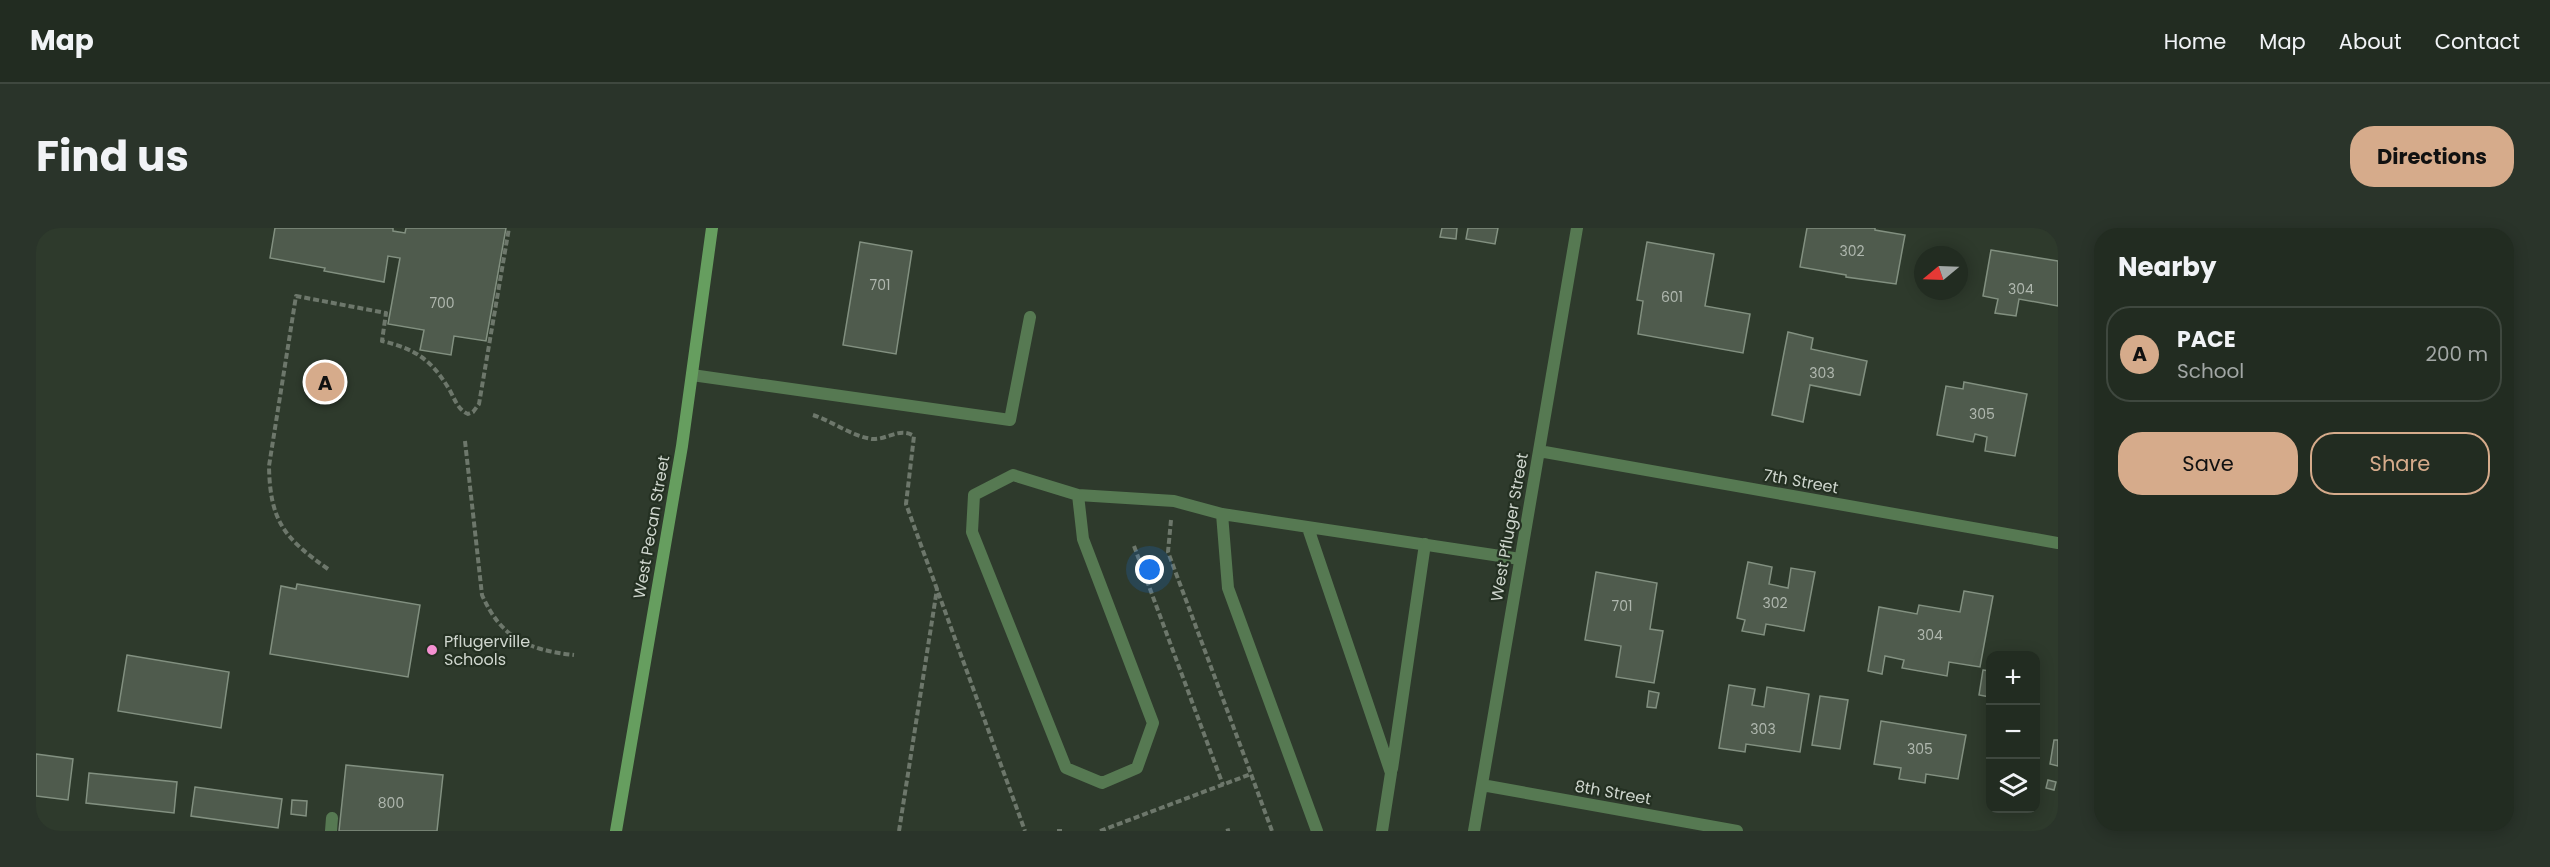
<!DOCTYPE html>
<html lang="en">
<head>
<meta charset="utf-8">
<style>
  body { margin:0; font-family:Poppins,sans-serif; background:#2a342a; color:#f1f3f6 }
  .controls { position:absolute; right:18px; bottom:18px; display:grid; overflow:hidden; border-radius:12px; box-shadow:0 3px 15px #0003 }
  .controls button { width:54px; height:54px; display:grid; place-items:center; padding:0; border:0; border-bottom:2px solid #3f483f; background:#222c21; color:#f1f3f6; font:30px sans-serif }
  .compass { position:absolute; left:1878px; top:18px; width:54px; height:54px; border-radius:50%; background:#222c21; box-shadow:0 3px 15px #0003; rotate:251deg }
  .you { position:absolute; left:1114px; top:342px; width:21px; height:21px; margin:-15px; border:4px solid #fff; border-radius:50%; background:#1a73e8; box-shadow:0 0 0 9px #1a73e833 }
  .badge { display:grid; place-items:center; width:39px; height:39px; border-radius:50%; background:#d6ab8b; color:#111; font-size:20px; font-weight:700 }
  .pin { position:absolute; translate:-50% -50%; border:3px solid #fff; box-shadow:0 2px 6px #0006 }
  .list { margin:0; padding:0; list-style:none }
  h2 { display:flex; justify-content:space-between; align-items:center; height:78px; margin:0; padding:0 24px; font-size:26px }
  h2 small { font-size:20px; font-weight:400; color:#a2a7a5 }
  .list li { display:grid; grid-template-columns:39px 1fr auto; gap:18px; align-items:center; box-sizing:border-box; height:96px; margin:0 12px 12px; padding:0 12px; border:2px solid #3f483f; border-radius:24px }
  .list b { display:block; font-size:22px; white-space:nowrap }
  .list p { margin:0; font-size:20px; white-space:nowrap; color:#a2a7a5 }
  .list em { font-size:20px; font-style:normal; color:#a2a7a5 }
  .actions { display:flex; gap:12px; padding:18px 24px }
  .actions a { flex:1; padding:14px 0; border:2px solid #d6ab8b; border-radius:24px; text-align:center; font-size:21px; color:#d6ab8b }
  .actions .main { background:#d6ab8b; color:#111 }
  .icon { flex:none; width:33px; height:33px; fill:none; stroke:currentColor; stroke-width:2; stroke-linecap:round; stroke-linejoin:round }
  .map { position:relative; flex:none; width:2022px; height:603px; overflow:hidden; border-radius:24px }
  header { display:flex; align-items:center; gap:36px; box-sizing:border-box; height:84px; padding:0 30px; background:#222c21; border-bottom:2px solid #3f483f }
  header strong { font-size:28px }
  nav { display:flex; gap:33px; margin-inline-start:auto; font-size:21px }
  .intro { display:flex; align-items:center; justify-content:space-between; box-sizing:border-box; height:144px; padding:0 36px }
  h1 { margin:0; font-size:42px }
  .button { padding:15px 27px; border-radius:24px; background:#d6ab8b; color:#111; font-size:21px; font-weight:700 }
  main { display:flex; gap:36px; padding:0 36px }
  aside { flex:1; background:#222c21; border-radius:24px; box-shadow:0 3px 15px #0003 }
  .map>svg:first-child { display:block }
  .building { fill:#4f5b4d; stroke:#829080; stroke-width:1.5 }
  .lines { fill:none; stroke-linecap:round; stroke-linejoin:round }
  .path { stroke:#6d776b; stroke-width:4; stroke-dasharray:6 3; stroke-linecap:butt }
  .lane { stroke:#567952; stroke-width:12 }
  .street { stroke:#567952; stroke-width:12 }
  .secondary { stroke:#669e5f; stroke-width:12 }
  .poi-dot { fill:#f591d2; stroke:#243022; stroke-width:2 }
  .labels { text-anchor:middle; stroke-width:4.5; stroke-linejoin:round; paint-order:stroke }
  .number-label { font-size:14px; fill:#afb7ae }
  .street-label { font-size:16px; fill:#cfd6ce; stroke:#243022 }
  .poi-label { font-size:16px; fill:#cfd6ce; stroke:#243022; text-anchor:start }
</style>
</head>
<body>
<header>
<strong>Map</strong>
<nav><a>Home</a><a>Map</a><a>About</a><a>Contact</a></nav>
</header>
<div class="intro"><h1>Find us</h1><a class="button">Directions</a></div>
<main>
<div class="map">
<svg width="2022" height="603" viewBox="0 0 2022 603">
  <rect width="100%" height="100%" fill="#2e3a2c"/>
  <!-- building -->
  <path class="building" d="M239,0H357V3L369,5L370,0H470L450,113L418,108L415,127L384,122L388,102L352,96L364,30L352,28L348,54L288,43L289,40L234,30Z
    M1406,0H1421L1420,11L1404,9Z
    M1432,0H1462L1459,16L1430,11Z
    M1771,0H1839V2L1869,7L1860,56L1810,49V47L1764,39Z
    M824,14L876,23L860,126L807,117Z
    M1611,14L1678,26L1669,78L1714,86L1707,125L1602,106L1607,73L1601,72Z
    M1955,22L2022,33V78L1983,71L1980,88L1959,85L1962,71L1947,68Z
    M1752,104L1777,110L1775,121L1831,133L1824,167L1774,157L1767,194L1736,187Z
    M1928,154L1991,166L1979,228L1949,223L1951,209L1939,206L1937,214L1901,207L1910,158L1927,161Z
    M1712,334L1736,339L1733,356L1752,360L1755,340L1779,344L1768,403L1730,396L1728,407L1706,403L1709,392L1701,390Z
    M1560,344L1621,355L1614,401L1627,403L1618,455L1580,449L1585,418L1549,412Z
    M261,356L384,377L372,449L234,426L245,358L260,361Z
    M1928,363L1957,368L1944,439L1913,434L1911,448L1866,440L1868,432L1849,428L1846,446L1832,443L1843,379L1881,386L1883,377L1924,384Z
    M91,427L193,444L185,500L82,483Z
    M1947,442L1954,443V469L1943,467Z
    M1693,457L1719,461L1716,477L1728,479L1731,459L1773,466L1764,524L1710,516L1709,524L1683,520Z
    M1613,463L1623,465L1620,480L1611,479Z
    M1784,468L1812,472L1804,521L1776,517Z
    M1845,493L1930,507L1922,551L1890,546L1889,555L1863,551L1865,540L1838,536Z
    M2018,512H2022V538L2014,536Z
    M0,526L37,531L32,572L0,568Z
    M310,537L407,547L401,603H303Z
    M53,545L141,554L138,585L50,575Z
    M2012,552L2020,554L2018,562L2010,560Z
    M159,559L246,571L242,600L155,588Z
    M256,572L271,573L270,588L255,586Z"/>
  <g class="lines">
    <!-- path -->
    <path class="path" d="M777,187C796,193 815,208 836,211C851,212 863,199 878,208L870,276L989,603
      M429,213L446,367C465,410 492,422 538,427
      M1135,292L1132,324L1215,546
      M1098,318L1187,557
      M292,341C248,310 234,293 233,238L260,68L350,85L346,113C379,121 395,131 413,161C419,171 421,181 432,186L437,184L443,176L473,0
      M863,603L901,361
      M1021,603H1026
      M1064,603L1215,546L1236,603
      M1190,603L1194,602"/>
    <!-- lane -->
    <path class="lane" d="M656,147L974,192L994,89
      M1042,267L977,247L938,267L936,304L1030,540L1066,555L1101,540L1117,495L1047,311L1042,267L1138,273L1186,286L1484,331
      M1186,286L1192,360L1281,603
      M1272,300L1355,545L1346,603
      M1356,541L1389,316
      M295,603L296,590"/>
    <!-- street -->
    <path class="street" d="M1503,223L2022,315
      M1446,557L1701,603
      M1438,603L1541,0"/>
    <!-- secondary -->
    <path class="secondary" d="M580,603L646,218L676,0"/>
  </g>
  <!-- markers -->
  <circle class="poi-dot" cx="396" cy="422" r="6"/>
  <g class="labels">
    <!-- number labels -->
    <g class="number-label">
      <text x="1816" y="28">302</text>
      <text x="844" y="62">701</text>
      <text x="1985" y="66">304</text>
      <text x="1636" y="74">601</text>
      <text x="406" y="80">700</text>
      <text x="1786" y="150">303</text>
      <text x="1946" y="191">305</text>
      <text x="1739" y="380">302</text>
      <text x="1586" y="383">701</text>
      <text x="1894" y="412">304</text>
      <text x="1727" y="506">303</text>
      <text x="1884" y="526">305</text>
      <text x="355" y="580">800</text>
    </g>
    <!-- street labels -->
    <g class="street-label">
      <text transform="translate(1765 253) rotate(10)" y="6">7th Street</text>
      <text transform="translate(615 299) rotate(-80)" y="6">West Pecan Street</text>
      <text transform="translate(1473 299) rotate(-80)" y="6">West Pfluger Street</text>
      <text transform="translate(1577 564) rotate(10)" y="6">8th Street</text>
    </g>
    <!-- poi labels -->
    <g class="poi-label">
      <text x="408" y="419">Pflugerville<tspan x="408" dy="18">Schools</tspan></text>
    </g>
  </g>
</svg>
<div class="controls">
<button>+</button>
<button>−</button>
<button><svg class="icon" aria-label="layers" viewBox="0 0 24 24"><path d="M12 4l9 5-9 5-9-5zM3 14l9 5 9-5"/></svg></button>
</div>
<svg class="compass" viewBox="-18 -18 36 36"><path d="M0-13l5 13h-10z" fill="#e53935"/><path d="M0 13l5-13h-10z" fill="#a2a7a5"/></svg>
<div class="you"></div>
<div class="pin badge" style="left:289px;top:154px">A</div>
</div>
<aside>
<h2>Nearby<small></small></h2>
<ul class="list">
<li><span class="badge">A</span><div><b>PACE</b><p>School</p></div><em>200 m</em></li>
</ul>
<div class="actions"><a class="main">Save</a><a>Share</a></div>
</aside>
</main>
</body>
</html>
